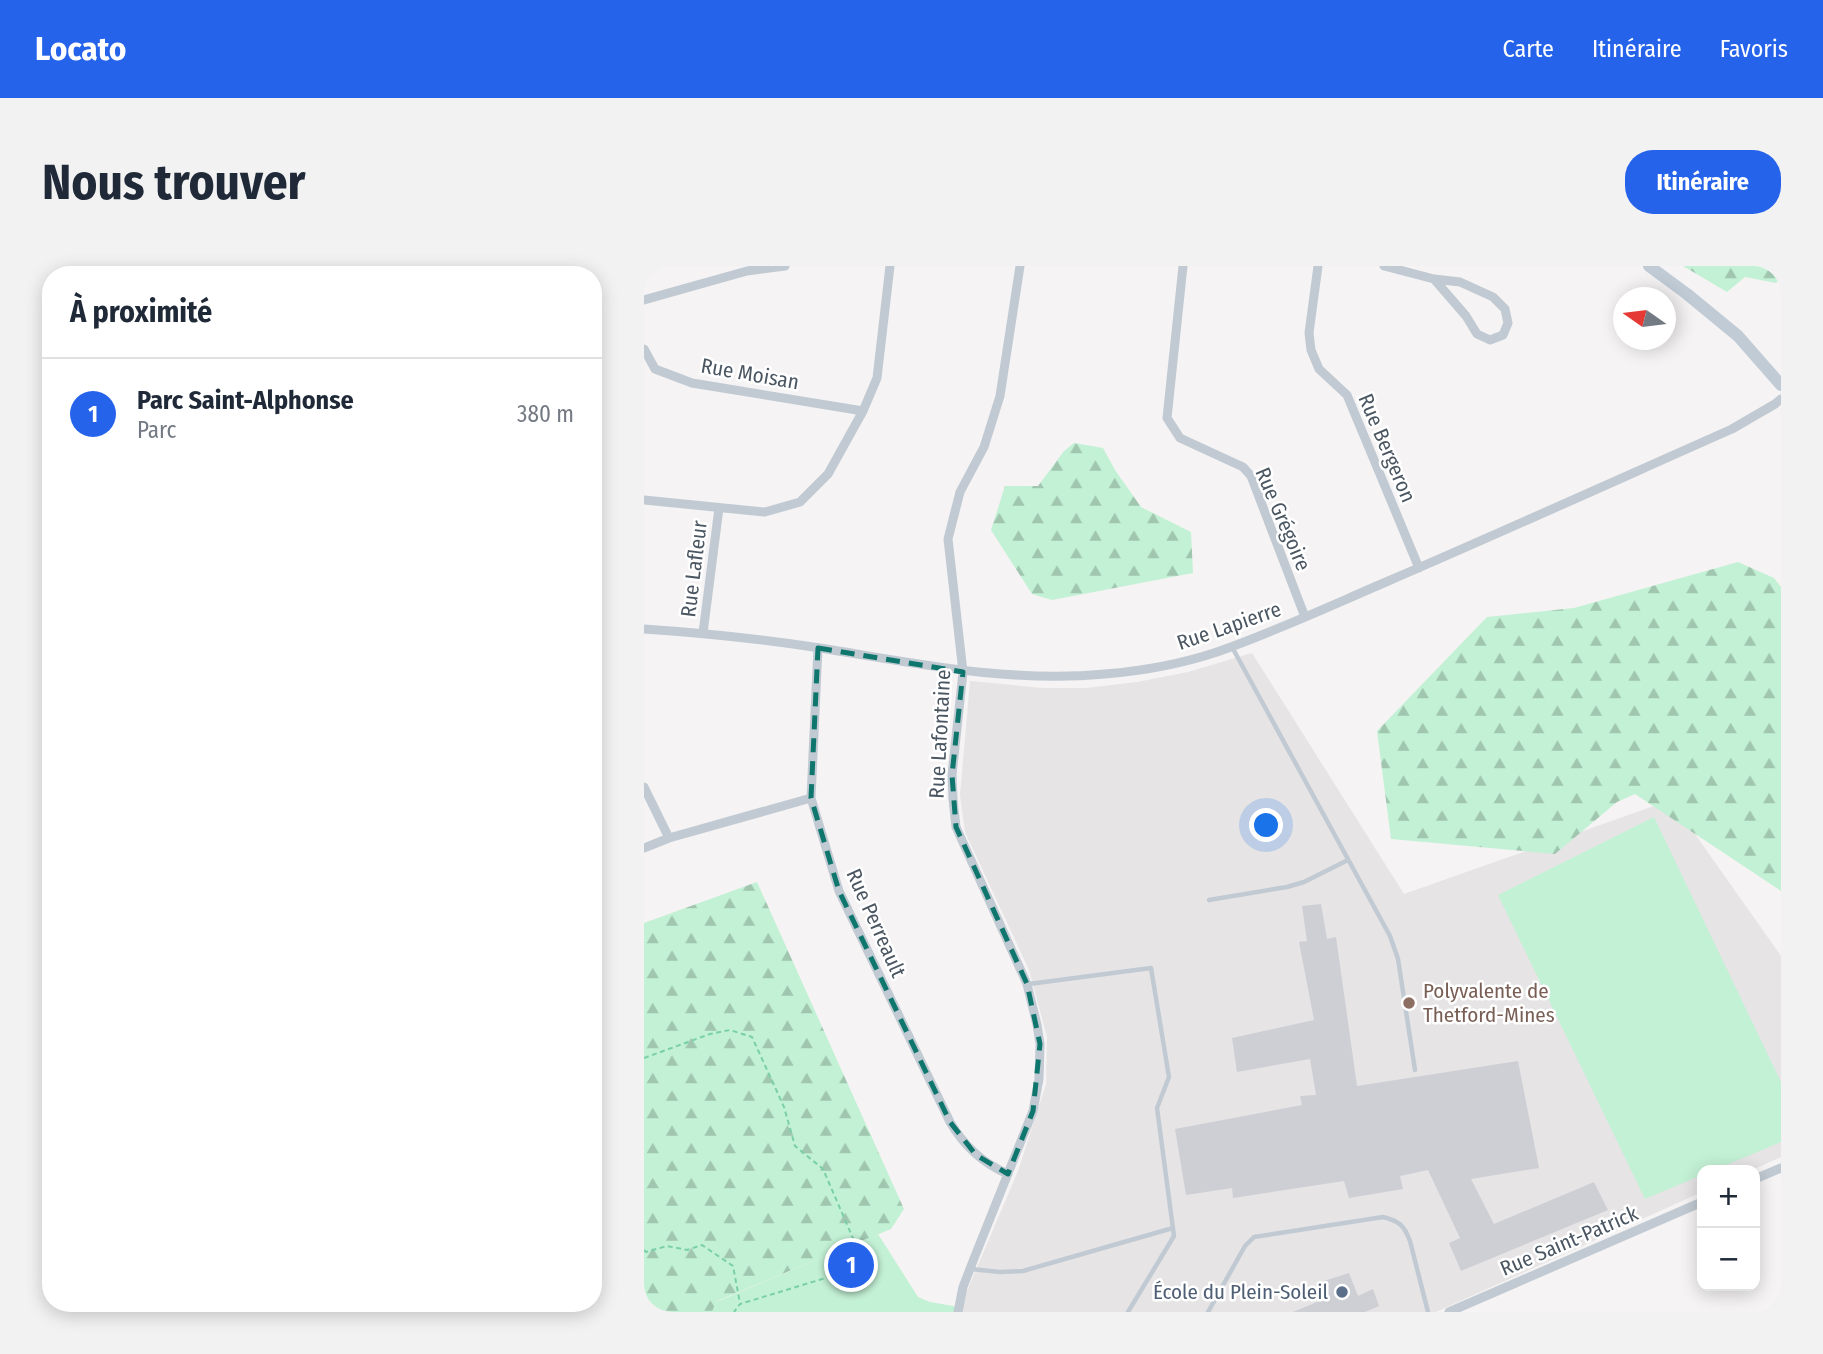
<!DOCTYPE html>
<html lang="fr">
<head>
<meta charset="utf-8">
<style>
  body { margin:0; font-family:"Fira Sans Condensed",sans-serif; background:#f2f2f3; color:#1f2937 }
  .controls { position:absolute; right:21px; bottom:21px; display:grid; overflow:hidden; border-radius:14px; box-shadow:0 4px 18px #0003 }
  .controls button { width:63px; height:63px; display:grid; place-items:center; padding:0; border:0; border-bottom:2px solid #e0e1e3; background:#fff; color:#1f2937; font:35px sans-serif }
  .compass { position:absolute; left:969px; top:21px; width:63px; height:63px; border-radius:50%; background:#fff; box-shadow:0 4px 18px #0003; rotate:284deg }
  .you { position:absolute; left:623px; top:560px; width:24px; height:24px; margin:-18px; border:5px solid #fff; border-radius:50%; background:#1a73e8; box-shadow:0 0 0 10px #1a73e833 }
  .badge { display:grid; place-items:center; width:46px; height:46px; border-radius:50%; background:#2563eb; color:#fff; font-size:23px; font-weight:700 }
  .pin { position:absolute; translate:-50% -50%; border:4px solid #fff; box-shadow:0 2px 7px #0006 }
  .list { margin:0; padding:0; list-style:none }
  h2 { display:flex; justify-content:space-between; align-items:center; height:91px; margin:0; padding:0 28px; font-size:30px }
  h2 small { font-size:23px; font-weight:400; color:#747a83 }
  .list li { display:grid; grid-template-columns:46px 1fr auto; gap:21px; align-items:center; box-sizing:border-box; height:112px; padding:0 28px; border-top:2px solid #e0e1e3 }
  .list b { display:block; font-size:26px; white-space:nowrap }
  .list p { margin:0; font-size:23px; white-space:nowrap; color:#747a83 }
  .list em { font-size:23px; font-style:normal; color:#747a83 }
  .map { position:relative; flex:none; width:1137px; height:1046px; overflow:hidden; border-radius:28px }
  header { display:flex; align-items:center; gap:42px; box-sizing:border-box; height:98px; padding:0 35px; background:#2563eb; color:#fff }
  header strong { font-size:33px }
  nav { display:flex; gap:38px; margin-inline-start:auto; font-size:24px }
  .intro { display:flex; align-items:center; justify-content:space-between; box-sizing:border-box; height:168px; padding:0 42px }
  h1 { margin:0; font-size:49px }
  .button { padding:18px 32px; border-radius:28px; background:#2563eb; color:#fff; font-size:24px; font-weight:700 }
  main { display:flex; gap:42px; padding:0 42px }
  aside { flex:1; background:#fff; border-radius:28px; box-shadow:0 4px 18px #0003 }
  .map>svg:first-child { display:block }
  .education { fill:#e6e4e5 }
  .forest { fill:url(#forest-firs) }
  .green { fill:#c3f1d5 }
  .building { fill:#cdcfd5 }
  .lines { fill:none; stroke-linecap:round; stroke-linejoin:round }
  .path { stroke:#7ad0a6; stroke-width:2; stroke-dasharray:5 3.5; stroke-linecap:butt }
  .lane { stroke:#c1cad2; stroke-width:4.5 }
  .street { stroke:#c1cad2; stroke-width:9 }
  .secondary { stroke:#c1cbd6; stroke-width:12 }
  .marked { fill:none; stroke:#0f766e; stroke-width:5; stroke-dasharray:14 9; stroke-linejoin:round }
  .education-dot { fill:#8d6e63; stroke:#fff; stroke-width:2.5 }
  .service-dot { fill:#5c6f8a; stroke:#fff; stroke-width:2.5 }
  .labels { text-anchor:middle; stroke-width:5; stroke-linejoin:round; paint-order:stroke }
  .street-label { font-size:21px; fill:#4a5661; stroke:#fff }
  .education-label { font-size:21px; fill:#785e54; stroke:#fff; text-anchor:start }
  .service-label { font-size:21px; fill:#4e5e75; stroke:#fff; text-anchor:end }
</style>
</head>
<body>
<header>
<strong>Locato</strong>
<nav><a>Carte</a><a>Itinéraire</a><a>Favoris</a></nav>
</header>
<div class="intro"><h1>Nous trouver</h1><a class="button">Itinéraire</a></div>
<main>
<aside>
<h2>À proximité<small></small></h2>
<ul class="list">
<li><span class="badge">1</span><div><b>Parc Saint-Alphonse</b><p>Parc</p></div><em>380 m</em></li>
</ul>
</aside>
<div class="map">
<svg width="1137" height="1046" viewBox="0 0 1137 1046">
  <defs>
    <pattern id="forest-firs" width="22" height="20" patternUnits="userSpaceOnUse" patternTransform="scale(1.75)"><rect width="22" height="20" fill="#c3f1d5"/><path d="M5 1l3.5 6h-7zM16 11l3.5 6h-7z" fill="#a0c6b0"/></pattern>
  </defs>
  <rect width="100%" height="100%" fill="#f5f3f3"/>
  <!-- education -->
  <path class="education" d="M608,387L760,628L1027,534L1137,690V891L1108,904H1058V926L792,1046H314L374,905L402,818L403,771L385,704L321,566L316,529L326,415L399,422H442L493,416L544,406Z"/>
  <!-- forest -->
  <path class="forest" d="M1039,0H1137V13L1132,17L1101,11L1083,26Z
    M430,177L459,182L471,204L497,241L547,266L549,307L408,334L388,328L347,264L361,220H394L420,185Z
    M1094,296L1130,312L1137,321V625L991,528L973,536L911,588L747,573L733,465L843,351L930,342Z
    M113,616L260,943L247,963L73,1035L68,1046H0V657Z"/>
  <!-- green -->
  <path class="green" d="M1010,551L1137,816V876L1070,904H1058V909L1001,933L854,629Z
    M234,968L274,1031L286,1036L315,1041L314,1046H68L72,1036Z"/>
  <!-- building -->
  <path class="building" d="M677,638L683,673L692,671L713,820L874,795L895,902L827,913L850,958L950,916L964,944L817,1005L805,977L816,972L784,904L756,910L759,923L705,932L700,915L589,932L588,922L542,929L531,863L658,839L656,830L672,829L666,793L593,806L588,772L670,754L655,676L663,675L658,640Z
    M705,1007L714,1030L729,1023L735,1040L721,1046H649L685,1031L680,1015Z"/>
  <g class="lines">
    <!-- path -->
    <path class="path" d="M0,792L66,768L86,764L108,771L140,841L151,880L179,903L221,1000L96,1038L90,1046
      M0,984L2,986L23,980L43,984L58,979L89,1000L96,1037"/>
    <!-- lane -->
    <path class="lane" d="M588,381L746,670L754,693L771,804
      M565,634L643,621L660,616L704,594
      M385,718L507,702L525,811L513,842L530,970L484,1046
      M327,1003L356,1006L379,1005L529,962
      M564,1046L601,980L610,971L739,951C755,955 760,959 766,975L784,1046"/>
    <!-- street -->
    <path class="street" d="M539,0L523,152L536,172L599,201L607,210L661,351
      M674,0L665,67L667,84L675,103L703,129L775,302
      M740,0L790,13L816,16L849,31L861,43L864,57L859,69L846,74L833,68L822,50L790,13
      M0,34L103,5L141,0
      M0,83L11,103L48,117L219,145
      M0,234L121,246L156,236L184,208L219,145L233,112L246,0
      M0,363C59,367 118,373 176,382C271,397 364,417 461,408C498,405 537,398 573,386C630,366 686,340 742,316C858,266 973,214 1088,163L1131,138L1137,133
      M59,367L75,242
      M174,382L167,532L195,625L306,856C320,880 338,897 364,908
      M0,521L25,572
      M0,582L25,572L167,532
      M1111,913L1137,902
      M314,1046L319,1021L331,990L389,845L395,813L396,778L393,759L383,718L312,561L309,533L308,509L319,406L304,273L316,226L340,181L356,130L376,0
      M805,1046L1058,936
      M1129,1046L1137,1043"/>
    <!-- secondary -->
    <path class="secondary" d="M1005,0L1043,28L1094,70L1137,119"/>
  </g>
  <!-- marked area -->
  <path class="marked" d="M174,382L319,406L308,509L312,561L383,718L396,778L389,845L364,908L332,889L306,856L195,625L167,532Z"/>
  <!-- markers -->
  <circle class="education-dot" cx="765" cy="737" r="7"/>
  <circle class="service-dot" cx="698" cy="1026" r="7"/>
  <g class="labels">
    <!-- street labels -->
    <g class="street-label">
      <text transform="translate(106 108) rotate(10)" y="7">Rue Moisan</text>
      <text transform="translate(743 182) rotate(67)" y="7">Rue Bergeron</text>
      <text transform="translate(639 253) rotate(67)" y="7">Rue Grégoire</text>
      <text transform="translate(50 303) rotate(-83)" y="7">Rue Lafleur</text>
      <text transform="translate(585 360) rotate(-19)" y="7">Rue Lapierre</text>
      <text transform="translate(296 468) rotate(-87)" y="7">Rue Lafontaine</text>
      <text transform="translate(232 657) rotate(66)" y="7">Rue Perreault</text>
      <text transform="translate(925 975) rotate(-23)" y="7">Rue Saint-Patrick</text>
    </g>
    <!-- education labels -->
    <g class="education-label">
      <text x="779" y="732">Polyvalente de<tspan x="779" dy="24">Thetford-Mines</tspan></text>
    </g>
    <!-- service labels -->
    <g class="service-label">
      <text x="684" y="1033">École du Plein-Soleil</text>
    </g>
  </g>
</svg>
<div class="controls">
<button>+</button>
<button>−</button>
</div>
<svg class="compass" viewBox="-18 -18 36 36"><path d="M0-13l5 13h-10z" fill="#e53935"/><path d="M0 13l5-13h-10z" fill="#747a83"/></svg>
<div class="you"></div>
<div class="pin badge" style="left:207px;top:999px">1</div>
</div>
</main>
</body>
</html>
